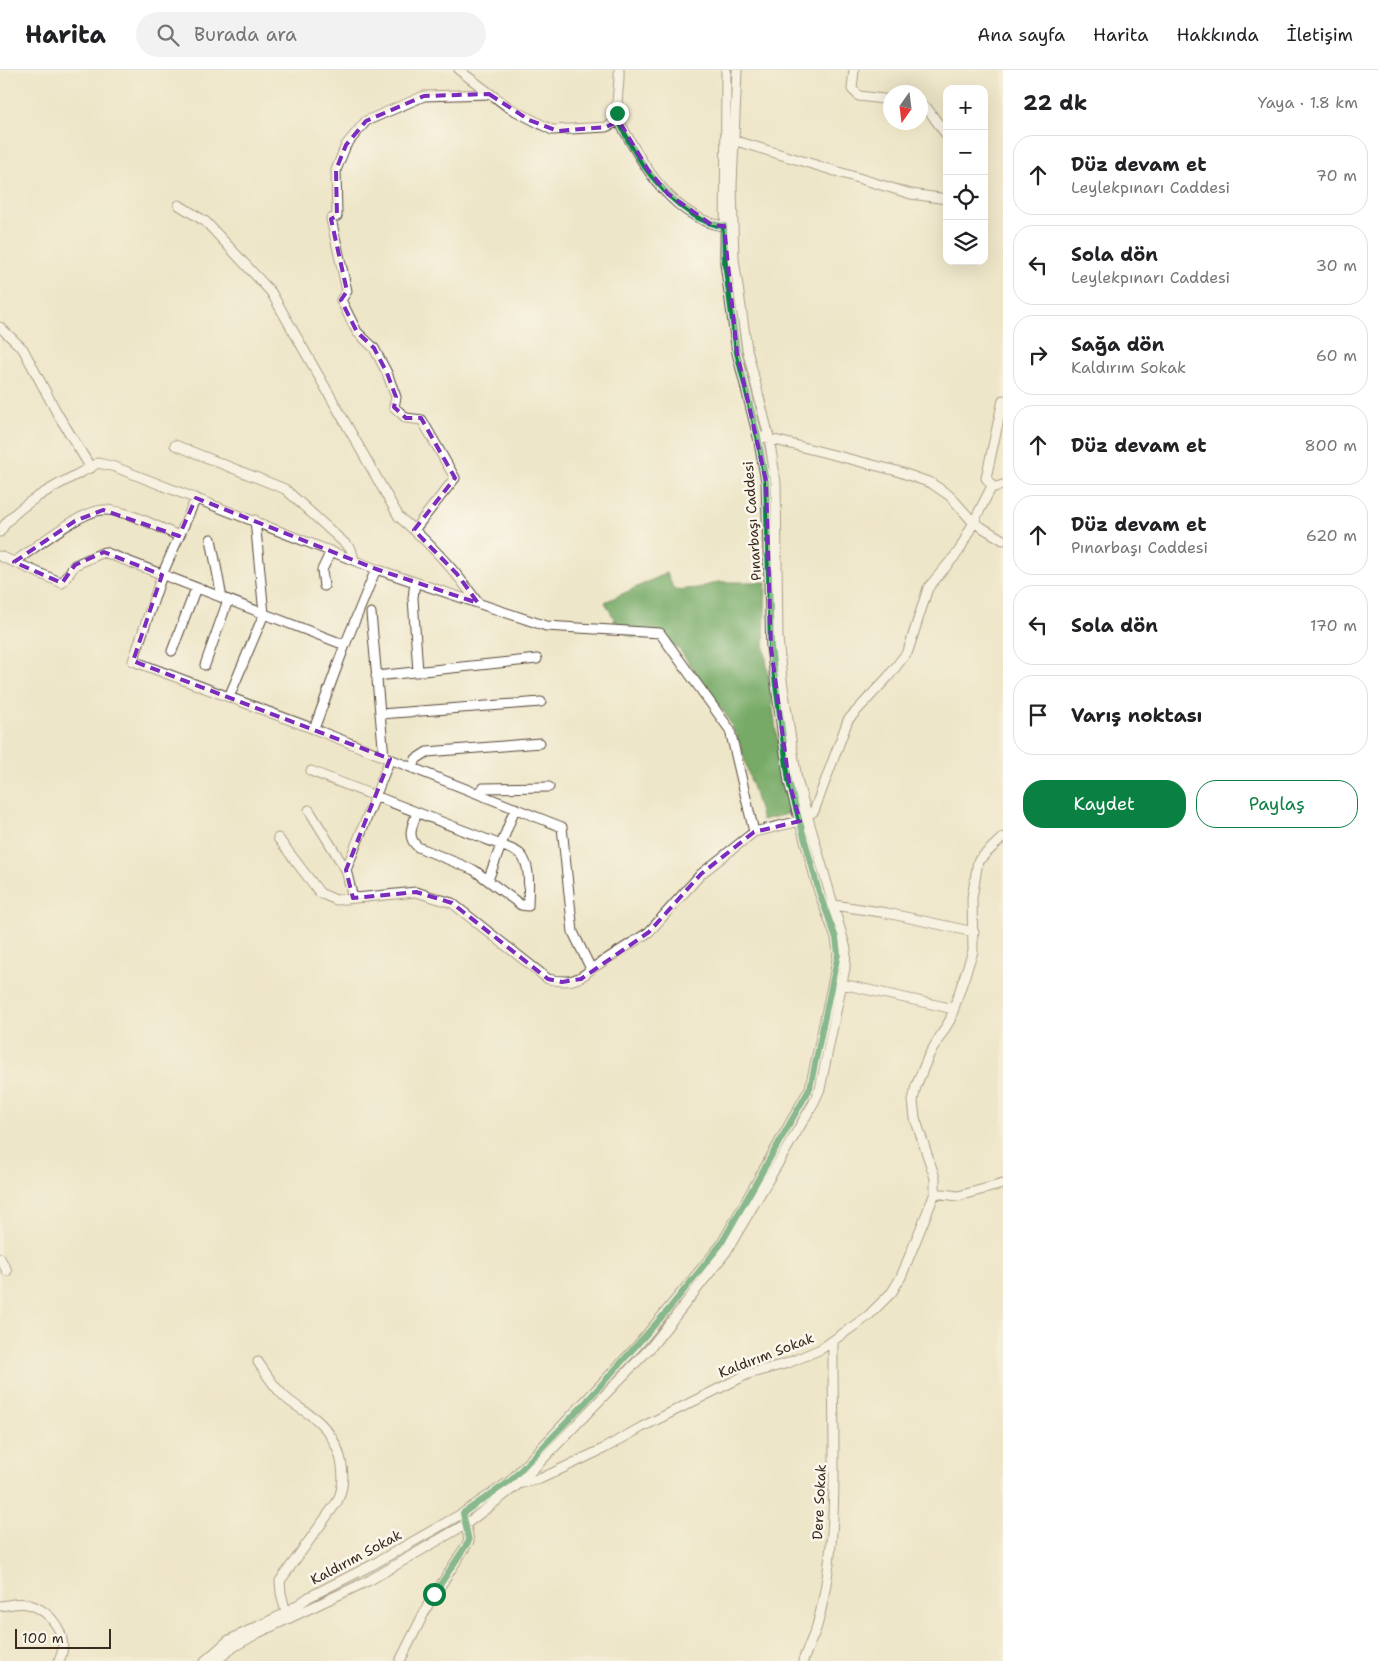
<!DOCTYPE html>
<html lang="tr">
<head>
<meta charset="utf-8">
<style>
  body { margin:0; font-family:"Shantell Sans",sans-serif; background:#f2f2f2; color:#202124 }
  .controls { position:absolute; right:15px; top:15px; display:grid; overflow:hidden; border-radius:10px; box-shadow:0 5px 20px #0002 }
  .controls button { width:45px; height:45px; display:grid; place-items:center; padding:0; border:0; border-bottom:1px solid #e0e0e0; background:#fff; color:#202124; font:25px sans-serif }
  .compass { position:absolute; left:883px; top:15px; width:45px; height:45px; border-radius:50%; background:#fff; box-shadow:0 5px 20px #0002; rotate:194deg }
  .scale { position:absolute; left:15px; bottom:12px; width:96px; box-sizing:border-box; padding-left:5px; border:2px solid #3b2a1e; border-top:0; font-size:14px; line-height:18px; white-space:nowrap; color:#3b2a1e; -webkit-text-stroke:4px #fbf7ec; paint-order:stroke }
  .stop { position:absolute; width:15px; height:15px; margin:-11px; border:4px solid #0b8043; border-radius:50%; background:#fff }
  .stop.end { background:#0b8043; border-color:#fff; box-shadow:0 1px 5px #0008 }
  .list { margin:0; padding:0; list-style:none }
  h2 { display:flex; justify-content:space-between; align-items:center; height:65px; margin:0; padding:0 20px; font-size:21px }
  h2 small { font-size:16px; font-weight:400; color:#757577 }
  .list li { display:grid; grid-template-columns:32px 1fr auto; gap:15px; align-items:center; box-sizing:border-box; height:80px; margin:0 10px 10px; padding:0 10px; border:1px solid #e0e0e0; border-radius:20px }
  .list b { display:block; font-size:19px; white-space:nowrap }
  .list p { margin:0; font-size:16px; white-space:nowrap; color:#757577 }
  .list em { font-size:16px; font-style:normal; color:#757577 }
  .actions { display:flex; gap:10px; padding:15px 20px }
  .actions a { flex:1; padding:11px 0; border:1px solid #0b8043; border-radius:20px; text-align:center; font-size:18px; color:#0b8043 }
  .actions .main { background:#0b8043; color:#fff }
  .icon { flex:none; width:28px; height:28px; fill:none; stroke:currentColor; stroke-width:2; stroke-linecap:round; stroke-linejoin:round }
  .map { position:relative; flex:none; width:1003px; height:1591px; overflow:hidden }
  header { display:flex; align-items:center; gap:30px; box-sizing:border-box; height:70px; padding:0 25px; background:#fff; border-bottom:1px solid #e0e0e0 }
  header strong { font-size:24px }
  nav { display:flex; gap:28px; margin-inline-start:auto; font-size:18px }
  .search { width:350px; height:45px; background:#f2f2f2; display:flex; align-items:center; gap:12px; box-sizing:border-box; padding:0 18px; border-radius:28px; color:#757577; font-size:19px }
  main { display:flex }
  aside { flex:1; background:#fff }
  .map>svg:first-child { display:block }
  .forest { fill:#7a6; stroke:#596a42 }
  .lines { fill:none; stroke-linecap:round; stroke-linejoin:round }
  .minor-casing { stroke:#564638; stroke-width:11 }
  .minor { stroke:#fff; stroke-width:9 }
  .route { stroke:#0b8043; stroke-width:6 }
  .marked { fill:none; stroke:#7b2cbf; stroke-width:4; stroke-dasharray:10 6; stroke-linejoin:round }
  .labels { text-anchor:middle; stroke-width:5; stroke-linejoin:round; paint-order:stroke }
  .street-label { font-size:14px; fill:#3b2a1e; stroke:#fbf7ec }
</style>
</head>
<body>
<header>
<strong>Harita</strong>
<div class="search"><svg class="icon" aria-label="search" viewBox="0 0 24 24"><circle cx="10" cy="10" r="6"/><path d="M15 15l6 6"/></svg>Burada ara</div>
<nav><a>Ana sayfa</a><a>Harita</a><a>Hakkında</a><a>İletişim</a></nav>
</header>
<main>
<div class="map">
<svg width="1003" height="1591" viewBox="0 0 1003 1591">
  <rect width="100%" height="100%" fill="#fbf7ec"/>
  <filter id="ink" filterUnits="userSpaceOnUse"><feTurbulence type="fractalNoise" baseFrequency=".02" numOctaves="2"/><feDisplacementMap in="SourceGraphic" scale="10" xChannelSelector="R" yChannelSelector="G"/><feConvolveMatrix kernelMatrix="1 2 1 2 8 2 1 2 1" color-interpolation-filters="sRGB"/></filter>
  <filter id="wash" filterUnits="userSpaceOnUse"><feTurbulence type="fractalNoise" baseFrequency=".0096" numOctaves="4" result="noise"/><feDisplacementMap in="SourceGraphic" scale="20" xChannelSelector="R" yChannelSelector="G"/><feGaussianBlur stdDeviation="1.12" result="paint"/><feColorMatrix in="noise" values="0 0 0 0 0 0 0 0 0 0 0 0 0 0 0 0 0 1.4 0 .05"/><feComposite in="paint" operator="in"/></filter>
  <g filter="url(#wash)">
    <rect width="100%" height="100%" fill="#eee6c8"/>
    <!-- forest -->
    <path class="forest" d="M667,503L674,520L698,518L718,512H766L764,575L777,667L792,743L762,750L740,674L728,648L679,579L663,569L632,567L621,561L605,532Z"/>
  </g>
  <g filter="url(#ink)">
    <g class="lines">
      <defs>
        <path id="minor" d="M459,0L508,37L552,60L606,57L619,51
          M619,0C620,18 614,34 619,51C643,95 674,152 730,157
          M854,0L852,19L859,26L891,30
          M921,37L927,38L947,66
          M733,70L911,124L947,129
          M179,135L206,152L271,222L399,447C430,473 455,500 478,533
          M0,257L23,279L57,343L91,398
          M763,367L897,401L931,413L950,426L973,452L1003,470
          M175,375L285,419L351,479L354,490
          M992,416L986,408L1003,330
          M196,428L162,505L133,591L314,659
          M414,460L455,408L422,350L406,348L394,337L396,327L387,303L374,278L357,262L341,230L347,221L331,149L337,146L336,100L346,75L366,51L424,26L489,24
          M0,462C16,432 69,410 98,393L115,397L376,499L546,556L660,563L730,660L754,762
          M211,469L222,528
          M0,486L62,513L75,495L104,482L345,575L314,659L562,757L573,862L591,899C578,912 566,913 548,909L452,833L416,822L336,830L320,823L278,768
          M14,492C34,479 80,441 103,440C125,439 158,457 179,466
          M415,512L413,528L418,602
          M324,516L322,500L331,481
          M371,543L384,687
          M345,575L376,499
          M172,581L196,518
          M205,595L228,530
          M376,606L537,589
          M229,627L264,544L255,450
          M380,644L541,632
          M413,698L416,689L427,682L540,673
          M311,701L501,775C507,778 515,780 520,784C532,795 528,822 528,836L521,835L474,800L418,777C406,767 412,756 417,743
          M477,723L483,718L549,717
          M309,740L346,800
          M488,810L515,738
          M353,828L346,800L390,689
          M830,837L834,835L887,843L974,862
          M591,899L649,862L701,804L754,762L800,751L814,741L848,650L888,607L908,581L928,518L959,481L991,418L1003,415
          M842,914L954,939
          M935,1123L958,1126L1003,1114
          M0,1188L7,1201
          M258,1292C265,1302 272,1314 281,1323C291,1335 307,1341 318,1351C340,1371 350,1405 337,1432L280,1511L281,1523L287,1547
          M522,1413L540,1409L603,1379L642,1357L748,1304L788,1293L821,1279L868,1246L892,1222L901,1207L935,1123V1108L915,1048L913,1031L916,1016L929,985L950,950L973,881L972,828L978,791L1003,767
          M0,1536C9,1535 19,1532 27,1534C52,1540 71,1568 59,1591
          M205,1591L229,1570L286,1543L309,1527L372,1495L463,1443L510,1411L638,1275L721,1175L810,1018L833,912L838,884L836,868L819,822L789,712L771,578L766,411L758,367L737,283L725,193L726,0
          M216,1591L235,1576L258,1563L370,1510L466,1454L520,1413L651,1277L726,1182L813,1034L820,1019L845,898L846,879L797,710L782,610L778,568L776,413L769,367L747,279L734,189L732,115L737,0
          M400,1591L428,1535L469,1471L465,1450
          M803,1591C807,1579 813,1568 817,1556C842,1463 832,1366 833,1271"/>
      </defs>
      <!-- minor casing -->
      <use href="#minor" class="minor-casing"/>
      <!-- minor -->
      <use href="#minor" class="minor"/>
    </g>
  </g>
  <g class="lines" filter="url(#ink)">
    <!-- route -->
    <path class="route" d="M434,1524L469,1471L463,1443L510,1411L584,1334L668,1240L721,1174L810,1018L838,884L836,868L819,822L789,712L771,578L766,412L758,367L737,283L725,193L724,156C679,152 629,84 617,43"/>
  </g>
  <!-- marked area -->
  <path d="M0 0H1003V1591H0ZM489,24L529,50L558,61L606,57L619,51L648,100L668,124L712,155L724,156L737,283L766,411L771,578L789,712L800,751L754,762L701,804L649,862L581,909L562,912L548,909L452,833L416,822L353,828L346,800L390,689L133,591L162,505L104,482L75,495L62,513L14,492L75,451L103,440L179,466L196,428L376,499L478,533L457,504L414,460L455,408L421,348H406L394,337L396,327L387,303L374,278L357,262L341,230L347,221L331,149L337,146L336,100L346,75L366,51L424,26Z" fill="#eee6c8" fill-opacity=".55" fill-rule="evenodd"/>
  <path class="marked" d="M489,24L529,50L558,61L606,57L619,51L648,100L668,124L712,155L724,156L737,283L766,411L771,578L789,712L800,751L754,762L701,804L649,862L581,909L562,912L548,909L452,833L416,822L353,828L346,800L390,689L133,591L162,505L104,482L75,495L62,513L14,492L75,451L103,440L179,466L196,428L376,499L478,533L457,504L414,460L455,408L421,348H406L394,337L396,327L387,303L374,278L357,262L341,230L347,221L331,149L337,146L336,100L346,75L366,51L424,26Z"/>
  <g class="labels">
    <!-- street labels -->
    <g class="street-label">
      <text transform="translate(752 451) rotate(-94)" y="5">Pınarbaşı Caddesi</text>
      <text transform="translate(766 1285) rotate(-21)" y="5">Kaldırım Sokak</text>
      <text transform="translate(819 1432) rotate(-87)" y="5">Dere Sokak</text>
      <text transform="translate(356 1487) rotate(-28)" y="5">Kaldırım Sokak</text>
    </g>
  </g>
</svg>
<div class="controls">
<button>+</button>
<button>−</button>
<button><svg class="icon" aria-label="locate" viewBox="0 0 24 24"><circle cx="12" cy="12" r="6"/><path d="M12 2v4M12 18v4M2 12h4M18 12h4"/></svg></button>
<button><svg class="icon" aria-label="layers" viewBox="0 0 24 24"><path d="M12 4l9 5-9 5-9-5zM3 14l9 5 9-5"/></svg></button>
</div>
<svg class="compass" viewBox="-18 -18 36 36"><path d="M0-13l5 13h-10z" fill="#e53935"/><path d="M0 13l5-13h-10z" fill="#757577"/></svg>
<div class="scale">100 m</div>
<div class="stop" style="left:434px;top:1524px"></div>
<div class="stop end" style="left:617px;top:43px"></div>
</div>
<aside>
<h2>22 dk<small>Yaya · 1.8 km</small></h2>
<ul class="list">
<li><svg class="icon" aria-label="ahead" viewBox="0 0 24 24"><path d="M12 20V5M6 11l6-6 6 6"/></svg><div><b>Düz devam et</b><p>Leylekpınarı Caddesi</p></div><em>70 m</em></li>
<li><svg class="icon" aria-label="left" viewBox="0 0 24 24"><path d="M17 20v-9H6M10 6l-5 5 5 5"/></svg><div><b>Sola dön</b><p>Leylekpınarı Caddesi</p></div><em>30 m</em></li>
<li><svg class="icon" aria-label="right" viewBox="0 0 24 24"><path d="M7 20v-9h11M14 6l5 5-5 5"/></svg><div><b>Sağa dön</b><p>Kaldırım Sokak</p></div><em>60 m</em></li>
<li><svg class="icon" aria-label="ahead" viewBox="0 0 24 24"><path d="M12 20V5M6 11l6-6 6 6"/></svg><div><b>Düz devam et</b></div><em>800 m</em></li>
<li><svg class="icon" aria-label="ahead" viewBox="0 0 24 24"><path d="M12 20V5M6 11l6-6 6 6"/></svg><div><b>Düz devam et</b><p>Pınarbaşı Caddesi</p></div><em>620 m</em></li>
<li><svg class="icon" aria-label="left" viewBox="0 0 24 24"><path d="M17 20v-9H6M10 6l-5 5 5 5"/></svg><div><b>Sola dön</b></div><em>170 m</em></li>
<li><svg class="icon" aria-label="arrive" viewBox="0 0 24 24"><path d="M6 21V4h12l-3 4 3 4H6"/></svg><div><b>Varış noktası</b></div></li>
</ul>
<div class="actions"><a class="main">Kaydet</a><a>Paylaş</a></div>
</aside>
</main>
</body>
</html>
